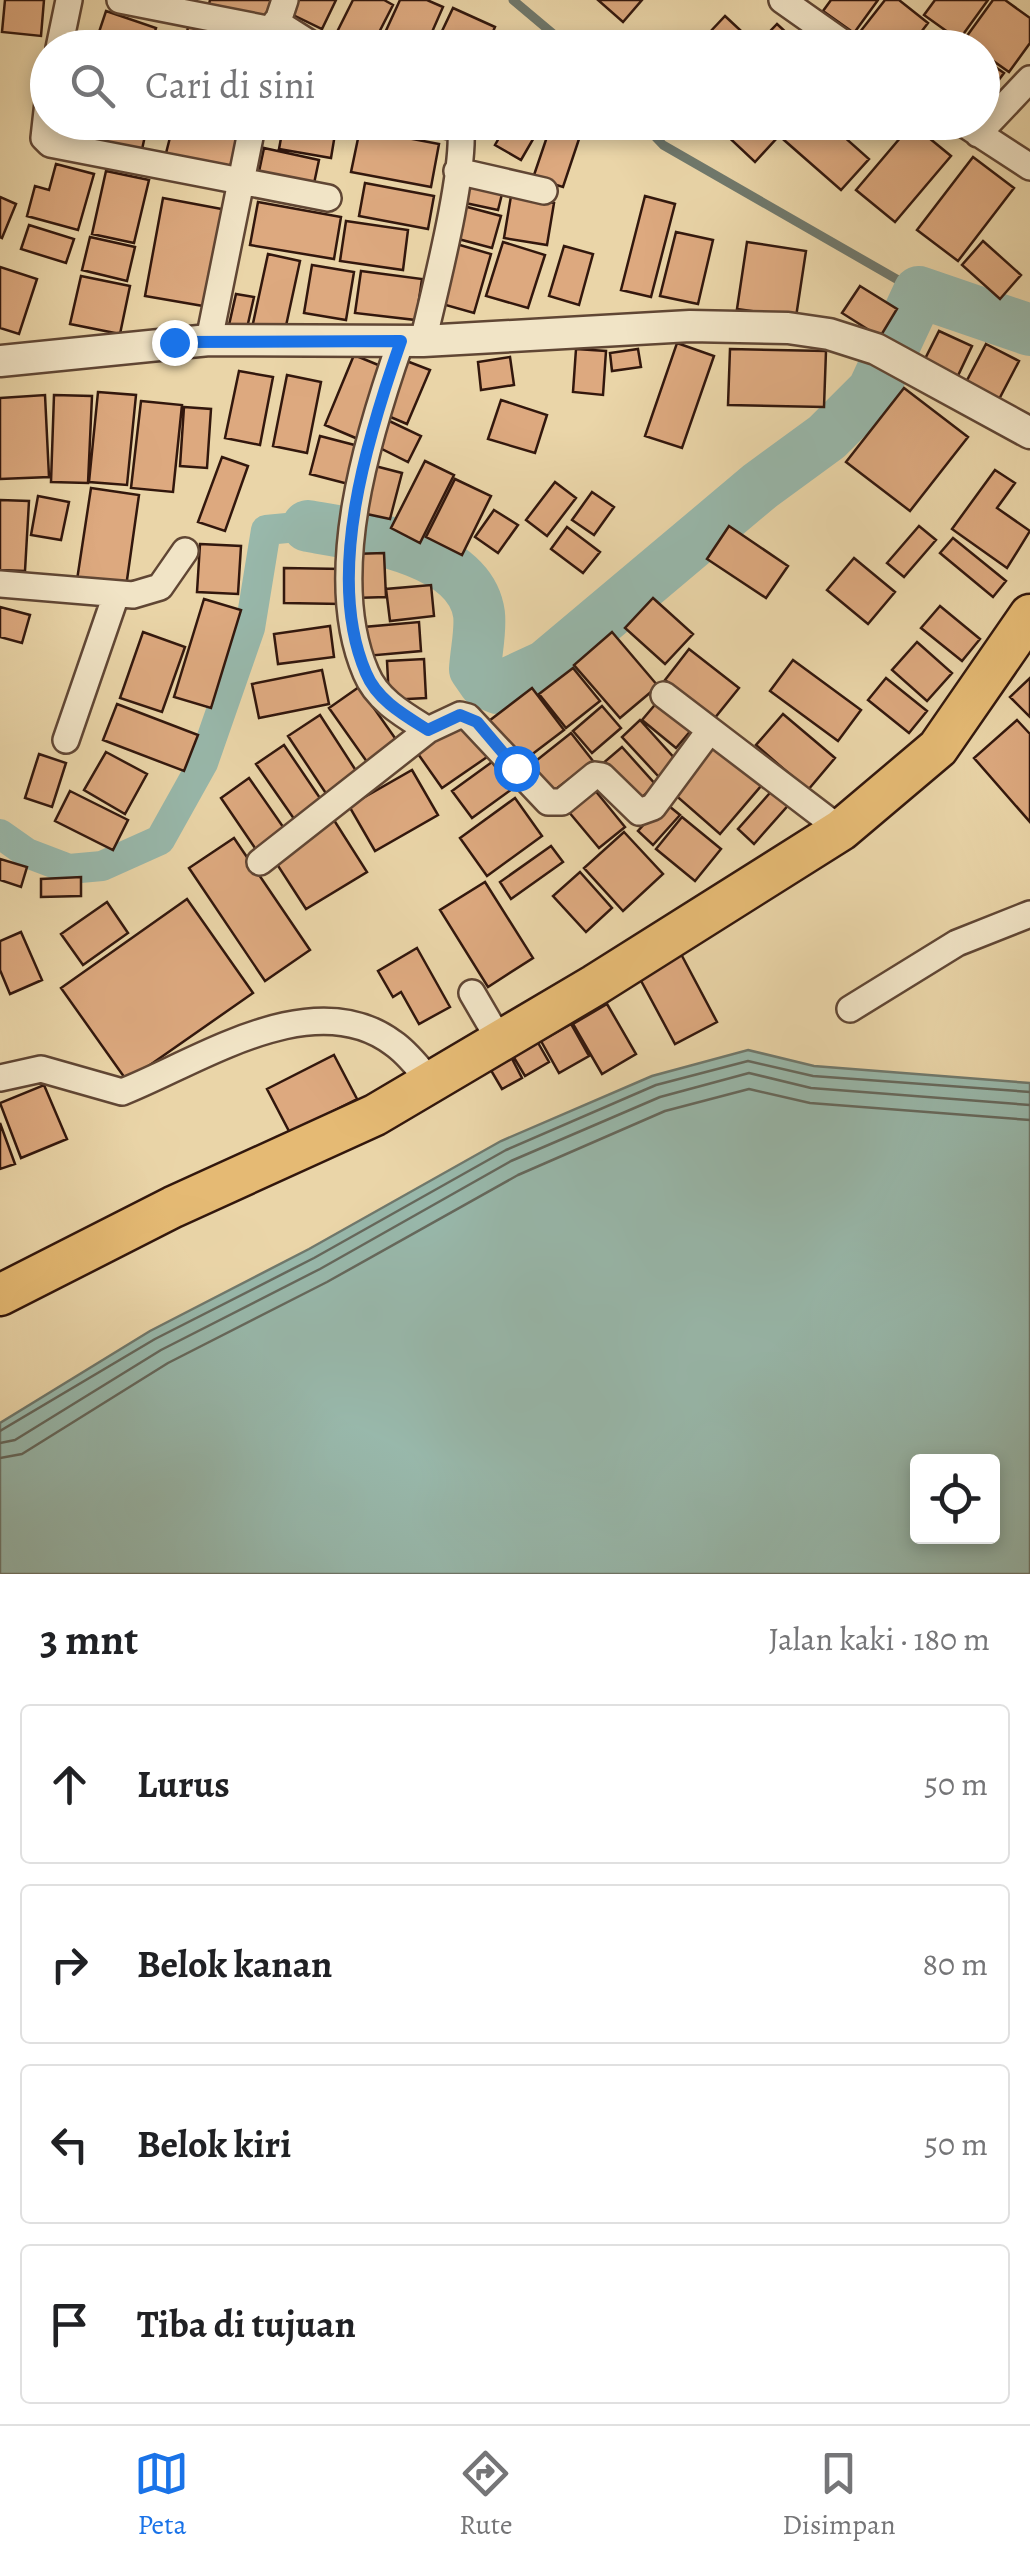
<!DOCTYPE html>
<html lang="id">
<head>
<meta charset="utf-8">
<style>
  body { margin:0; font-family:Alegreya,serif; background:#f2f2f2; color:#202124 }
  .controls { position:absolute; right:30px; bottom:30px; display:grid; overflow:hidden; border-radius:10px; box-shadow:0 5px 15px #0003 }
  .controls button { width:90px; height:90px; display:grid; place-items:center; padding:0; border:0; border-bottom:2px solid #e0e0e0; background:#fff; color:#202124; font:50px sans-serif }
  .stop { position:absolute; width:30px; height:30px; margin:-22px; border:8px solid #1a73e8; border-radius:50%; background:#fff }
  .stop.end { background:#1a73e8; border-color:#fff; box-shadow:0 2px 10px #0008 }
  .list { margin:0; padding:0; list-style:none }
  h2 { display:flex; justify-content:space-between; align-items:center; height:130px; margin:0; padding:0 40px; font-size:42px }
  h2 small { font-size:32px; font-weight:400; color:#757577 }
  .list li { display:grid; grid-template-columns:65px 1fr auto; gap:30px; align-items:center; box-sizing:border-box; height:160px; margin:0 20px 20px; padding:0 20px; border:2px solid #e0e0e0; border-radius:10px }
  .list b { display:block; font-size:38px; white-space:nowrap }
  .list em { font-size:32px; font-style:normal; color:#757577 }
  .icon { flex:none; width:55px; height:55px; fill:none; stroke:currentColor; stroke-width:2; stroke-linecap:round; stroke-linejoin:round }
  .map { position:relative; flex:none; width:1030px; height:1574px; overflow:hidden }
  .search { position:absolute; background:#fff; box-shadow:0 5px 15px #0003; left:30px; right:30px; top:30px; height:110px; display:flex; align-items:center; gap:25px; box-sizing:border-box; padding:0 35px; border-radius:55px; color:#757577; font-size:38px }
  .sheet { height:850px; background:#fff }
  nav { display:flex; justify-content:space-around; align-items:center; box-sizing:border-box; height:140px; border-top:2px solid #e0e0e0; background:#fff; font-size:28px; color:#757577 }
  nav a { display:grid; justify-items:center; gap:5px }
  nav .on { color:#1a73e8 }
  .map>svg:first-child { display:block }
  .water { fill:#98b8ab; stroke:#6f786c; stroke-width:2.5; fill-rule:evenodd }
  .lines { fill:none; stroke-linecap:round; stroke-linejoin:round }
  .shore { stroke:#65685c; stroke-width:2.5 }
  .stream { stroke:#6f786c; stroke-width:9 }
  .canal { stroke:#98b8ab; stroke-width:30 }
  .river { stroke:#98b8ab; stroke-width:52 }
  .building { fill:#dda97f; stroke:#32170d; stroke-width:2.5 }
  .minor-casing { stroke:#604634; stroke-width:30 }
  .tertiary-casing { stroke:#604634; stroke-width:35 }
  .trunk-casing { stroke:#32170d; stroke-width:45 }
  .minor { stroke:#f1e4c6; stroke-width:25 }
  .tertiary { stroke:#f1e4c6; stroke-width:30 }
  .trunk { stroke:#e5ba74; stroke-width:40 }
  .route { stroke:#1a73e8; stroke-width:12 }
</style>
</head>
<body>
<div class="map">
<svg width="1030" height="1574" viewBox="0 0 1030 1574">
  <rect width="100%" height="100%" fill="#ead5a8"/>
  <filter id="stains"><feTurbulence type="fractalNoise" baseFrequency=".002" numOctaves="4"/><feColorMatrix values="0 0 0 0 .2 0 0 0 0 .09 0 0 0 0 .02 0 0 0 .5 -.17"/></filter>
  <radialGradient id="worn" r=".72"><stop offset=".6" stop-color="#630" stop-opacity="0"/><stop offset="1" stop-color="#630" stop-opacity=".3"/></radialGradient>
  <!-- water -->
  <path class="water" d="M748,1050L814,1066L1030,1083V1574H0V1423L150,1331L309,1249L501,1141L652,1076ZM918,1461H992V1536H918Z"/>
  <g class="lines">
    <!-- shore -->
    <path class="shore" d="M0,1431L155,1339L314,1258L506,1150L656,1085L748,1061L813,1076L1030,1092
      M0,1443L15,1440L161,1350L320,1269L511,1161L660,1097L749,1073L811,1088L1030,1105
      M0,1458L22,1454L168,1363L327,1282L518,1175L665,1111L749,1089L810,1103L1030,1120"/>
    <!-- stream -->
    <path class="stream" d="M513,0L570,48
      M641,122L663,145L919,292"/>
    <!-- canal -->
    <path class="canal" d="M0,834L27,853L69,869L102,866L160,840L203,763L250,628L266,530L308,526"/>
    <!-- river -->
    <path class="river" d="M308,526C360,535 470,549 479,614C481,631 476,652 475,669L484,682L498,688L546,666L760,486L827,437L873,391L919,292L1030,330"/>
  </g>
  <!-- building -->
  <path class="building" d="M5,0H44L41,36L2,32Z
    M210,0H280L276,19L209,4Z
    M293,0H336L322,29L287,12Z
    M353,0H384L393,5L371,48H358L335,36Z
    M400,0H427L443,7L425,48H378Z
    M598,0H642L623,22Z
    M831,0H878L854,33L823,11Z
    M885,0H899L928,23L909,48H870L856,37Z
    M935,0H988L959,40L924,15Z
    M993,0H1005L1030,18V43L1009,72L982,53V48L964,40Z
    M453,8L495,27L486,48H434Z
    M106,11L156,28L150,48L94,47Z
    M725,16L754,43L749,48H695Z
    M777,24L790,36L779,48H754Z
    M188,27L246,39L244,48H184Z
    M982,58L1004,73L982,102Z
    M71,122H148L141,154L68,140Z
    M174,122H199L243,133L233,174L165,157Z
    M284,122H337L331,158L279,149Z
    M419,122H449L445,139L416,134Z
    M508,122H543L521,160L495,145Z
    M552,122L582,130L563,187L533,178Z
    M728,122H781L787,127L755,162L721,130Z
    M799,122H855L843,136L869,159L841,190L784,140Z
    M912,124L951,156L895,222L856,190Z
    M360,129L439,144L431,187L351,172Z
    M264,148L319,160L312,193L257,181Z
    M973,157L1014,188L958,261L917,230Z
    M56,164L94,174L78,230L27,216L35,186L49,190Z
    M106,171L149,180L134,243L92,234Z
    M460,181L503,190L498,210L456,201Z
    M365,183L434,196L428,229L359,216Z
    M511,196L554,203L547,245L504,238Z
    M645,196L675,204L651,297L621,290Z
    M0,197L16,204L2,238L0,237Z
    M163,198L227,210L209,307L145,296Z
    M258,202L341,217L334,259L250,245Z
    M460,205L501,216L492,248L451,237Z
    M346,221L408,230L403,270L340,261Z
    M29,225L74,239L66,263L21,249Z
    M676,232L713,240L698,304L660,296Z
    M90,237L135,247L127,281L82,270Z
    M983,241L1021,275L1000,299L962,265Z
    M503,242L545,255L528,308L486,296Z
    M747,242L806,251L796,317L737,309Z
    M453,243L491,254L474,313L435,302Z
    M564,246L593,254L579,305L549,296Z
    M268,254L300,261L284,335L252,328Z
    M312,265L354,272L346,320L304,313Z
    M0,267L37,279L19,334L0,328Z
    M361,271L422,279L416,320L355,313Z
    M81,276L130,286L120,334L70,324Z
    M860,286L897,309L880,337L842,313Z
    M236,294L254,297L247,328L229,325Z
    M939,331L972,346L954,384L920,369Z
    M677,343L714,356L682,448L645,436Z
    M986,344L1019,361L996,405L963,388Z
    M576,349L606,351L603,395L573,392Z
    M638,349L641,367L612,371L610,353Z
    M730,349L826,351L824,407L728,405Z
    M354,355L388,369L358,439L325,425Z
    M510,357L514,385L481,390L478,362Z
    M404,360L430,370L407,424L381,413Z
    M239,371L273,377L260,445L225,438Z
    M287,375L321,382L307,453L273,446Z
    M904,388L968,437L910,511L846,462Z
    M98,392L136,395L127,485L89,482Z
    M45,395L49,477L0,479V398Z
    M54,395L92,396L88,483L51,482Z
    M501,400L547,415L535,453L488,439Z
    M141,401L182,405L173,492L131,488Z
    M184,407L211,409L207,468L180,466Z
    M383,418L421,436L408,462L370,443Z
    M320,436L366,448L356,486L310,474Z
    M222,457L248,466L225,531L198,522Z
    M425,461L454,475L420,543L391,528Z
    M375,466L402,473L390,519L362,513Z
    M995,470L1015,483L997,508L1030,531L1007,568L952,529Z
    M455,479L491,496L462,555L426,537Z
    M555,482L576,498L547,536L526,520Z
    M91,488L139,495L126,587L77,580Z
    M592,492L614,507L594,535L572,520Z
    M38,496L69,502L61,540L31,535Z
    M0,500L29,501L25,571L0,570Z
    M494,510L518,525L498,553L475,537Z
    M729,526L788,566L766,598L707,559Z
    M919,526L936,540L904,577L887,563Z
    M567,527L600,552L583,573L551,549Z
    M953,538L1006,581L993,597L940,553Z
    M200,544L241,546L238,594L197,592Z
    M384,553L386,597L354,598L353,554Z
    M854,558L895,592L868,624L827,590Z
    M284,568L343,569L342,604L284,603Z
    M431,585L434,616L390,621L386,589Z
    M653,598L693,634L665,664L625,628Z
    M204,599L241,610L211,708L174,697Z
    M940,606L980,639L962,661L921,628Z
    M0,607L30,615L22,643L0,637Z
    M419,622L421,651L366,656L364,627Z
    M330,626L334,657L278,664L274,634Z
    M143,632L185,647L162,712L120,698Z
    M612,632L658,686L620,718L574,665Z
    M917,642L952,673L927,701L892,670Z
    M689,649L739,688L714,719L665,680Z
    M424,659L426,698L389,700L387,661Z
    M793,660L861,710L838,741L770,691Z
    M573,668L600,701L566,728L539,694Z
    M322,670L329,704L259,718L252,684Z
    M886,678L927,711L909,733L868,700Z
    M1030,678V717L1010,697Z
    M359,687L402,748L372,769L329,708Z
    M532,688L564,730L518,765L485,724Z
    M659,700L693,728L676,748L642,720Z
    M117,704L198,735L184,771L103,740Z
    M602,706L621,728L592,753L573,731Z
    M783,714L835,758L808,790L756,745Z
    M320,715L362,780L331,801L288,736Z
    M464,718L490,755L442,788L416,751Z
    M640,720L677,761L659,777L622,737Z
    M1017,720L1030,734V822L974,758Z
    M571,733L593,761L548,795L527,768Z
    M721,739L767,779L720,834L673,793Z
    M284,745L326,807L299,826L256,764Z
    M622,747L656,785L634,804L601,765Z
    M106,752L147,774L125,814L84,790Z
    M39,754L66,763L52,807L25,798Z
    M492,762L512,789L472,818L452,791Z
    M412,770L438,815L375,851L349,806Z
    M249,778L288,834L259,854L221,798Z
    M589,783L625,827L599,848L563,805Z
    M776,786L792,801L754,844L738,829Z
    M70,791L128,820L113,850L55,821Z
    M515,798L542,836L487,876L460,838Z
    M664,802L680,815L653,845L638,831Z
    M332,817L367,872L306,909L271,855Z
    M682,817L721,849L695,881L656,849Z
    M624,832L663,874L623,911L584,868Z
    M234,838L310,950L265,981L189,868Z
    M551,846L563,862L511,899L500,882Z
    M0,859L27,867L21,887L0,880Z
    M580,872L612,908L586,932L553,896Z
    M81,877V896L41,897V879Z
    M485,882L533,958L488,987L440,910Z
    M187,899L253,993L127,1081L61,988Z
    M107,902L128,933L83,965L61,934Z
    M21,932L42,980L10,994L0,970V941Z
    M417,948L450,1007L419,1024L401,992L393,997L378,971Z
    M681,954L717,1022L675,1044L639,977Z
    M607,1004L636,1054L602,1074L573,1024Z
    M571,1024L589,1056L559,1073L541,1041Z
    M537,1041L549,1062L525,1076L513,1056Z
    M334,1055L357,1099L290,1133L267,1089Z
    M510,1055L522,1078L502,1089L489,1067Z
    M44,1085L67,1139L21,1158L0,1103Z
    M0,1123L15,1164L0,1169Z"/>
  <g class="lines">
    <defs>
      <path id="minor" d="M120,0L272,30
        M782,0L850,48
        M276,22L317,48
        M59,48L69,0
        M269,48L285,0
        M48,102L44,138L50,144L328,198
        M961,122L1030,167
        M978,134L1030,79
        M457,171L544,191
        M209,340L253,122
        M401,341C368,435 324,576 366,673C377,700 404,715 428,730L460,715L468,717L548,802H562L595,775L602,776L639,812L653,807L710,730
        M423,341C434,294 468,163 460,122
        M0,584L133,595L160,587L185,551
        M664,695L841,830
        M66,740L116,595
        M260,862L428,730
        M472,993L500,1041
        M850,1009L957,943L1030,914
        M0,1078L41,1069L122,1092C198,1062 313,983 393,1043C408,1053 419,1069 431,1082"/>
      <path id="tertiary" d="M0,361L209,340L423,341L690,326L788,328L829,334L876,349L1030,433"/>
      <path id="trunk" d="M0,1295L173,1207L375,1115L595,985L841,830L938,748L1030,615"/>
    </defs>
    <!-- minor casing -->
    <use href="#minor" class="minor-casing"/>
    <!-- tertiary casing -->
    <use href="#tertiary" class="tertiary-casing"/>
    <!-- trunk casing -->
    <use href="#trunk" class="trunk-casing"/>
    <!-- minor -->
    <use href="#minor" class="minor"/>
    <!-- tertiary -->
    <use href="#tertiary" class="tertiary"/>
    <!-- trunk -->
    <use href="#trunk" class="trunk"/>
  </g>
  <g class="lines">
    <!-- route -->
    <path class="route" d="M174,342L401,341C368,435 324,576 366,673C377,700 404,715 428,730L460,715L477,722L516,768"/>
  </g>
  <rect width="100%" height="100%" filter="url(#stains)"/>
  <rect width="100%" height="100%" fill="url(#worn)"/>
</svg>
<div class="controls">
<button><svg class="icon" aria-label="locate" viewBox="0 0 24 24"><circle cx="12" cy="12" r="6"/><path d="M12 2v4M12 18v4M2 12h4M18 12h4"/></svg></button>
</div>
<div class="stop" style="left:516px;top:768px"></div>
<div class="stop end" style="left:174px;top:342px"></div>
<div class="search"><svg class="icon" aria-label="search" viewBox="0 0 24 24"><circle cx="10" cy="10" r="6"/><path d="M15 15l6 6"/></svg>Cari di sini</div>
</div>
<section class="sheet">
<h2>3 mnt<small>Jalan kaki · 180 m</small></h2>
<ul class="list">
<li><svg class="icon" aria-label="ahead" viewBox="0 0 24 24"><path d="M12 20V5M6 11l6-6 6 6"/></svg><div><b>Lurus</b></div><em>50 m</em></li>
<li><svg class="icon" aria-label="right" viewBox="0 0 24 24"><path d="M7 20v-9h11M14 6l5 5-5 5"/></svg><div><b>Belok kanan</b></div><em>80 m</em></li>
<li><svg class="icon" aria-label="left" viewBox="0 0 24 24"><path d="M17 20v-9H6M10 6l-5 5 5 5"/></svg><div><b>Belok kiri</b></div><em>50 m</em></li>
<li><svg class="icon" aria-label="arrive" viewBox="0 0 24 24"><path d="M6 21V4h12l-3 4 3 4H6"/></svg><div><b>Tiba di tujuan</b></div></li>
</ul>
</section>
<nav>
<a class="on"><svg class="icon" aria-label="map" viewBox="0 0 24 24"><path d="M3 6l6-2 6 2 6-2v14l-6 2-6-2-6 2zM9 4v14M15 6v14"/></svg>Peta</a>
<a><svg class="icon" aria-label="directions" viewBox="0 0 24 24"><path d="M12 3l9 9-9 9-9-9zM9 14v-3h6M13 9l2 2-2 2"/></svg>Rute</a>
<a><svg class="icon" aria-label="saved" viewBox="0 0 24 24"><path d="M7 4h10v16l-5-4-5 4z"/></svg>Disimpan</a>
</nav>
</body>
</html>
